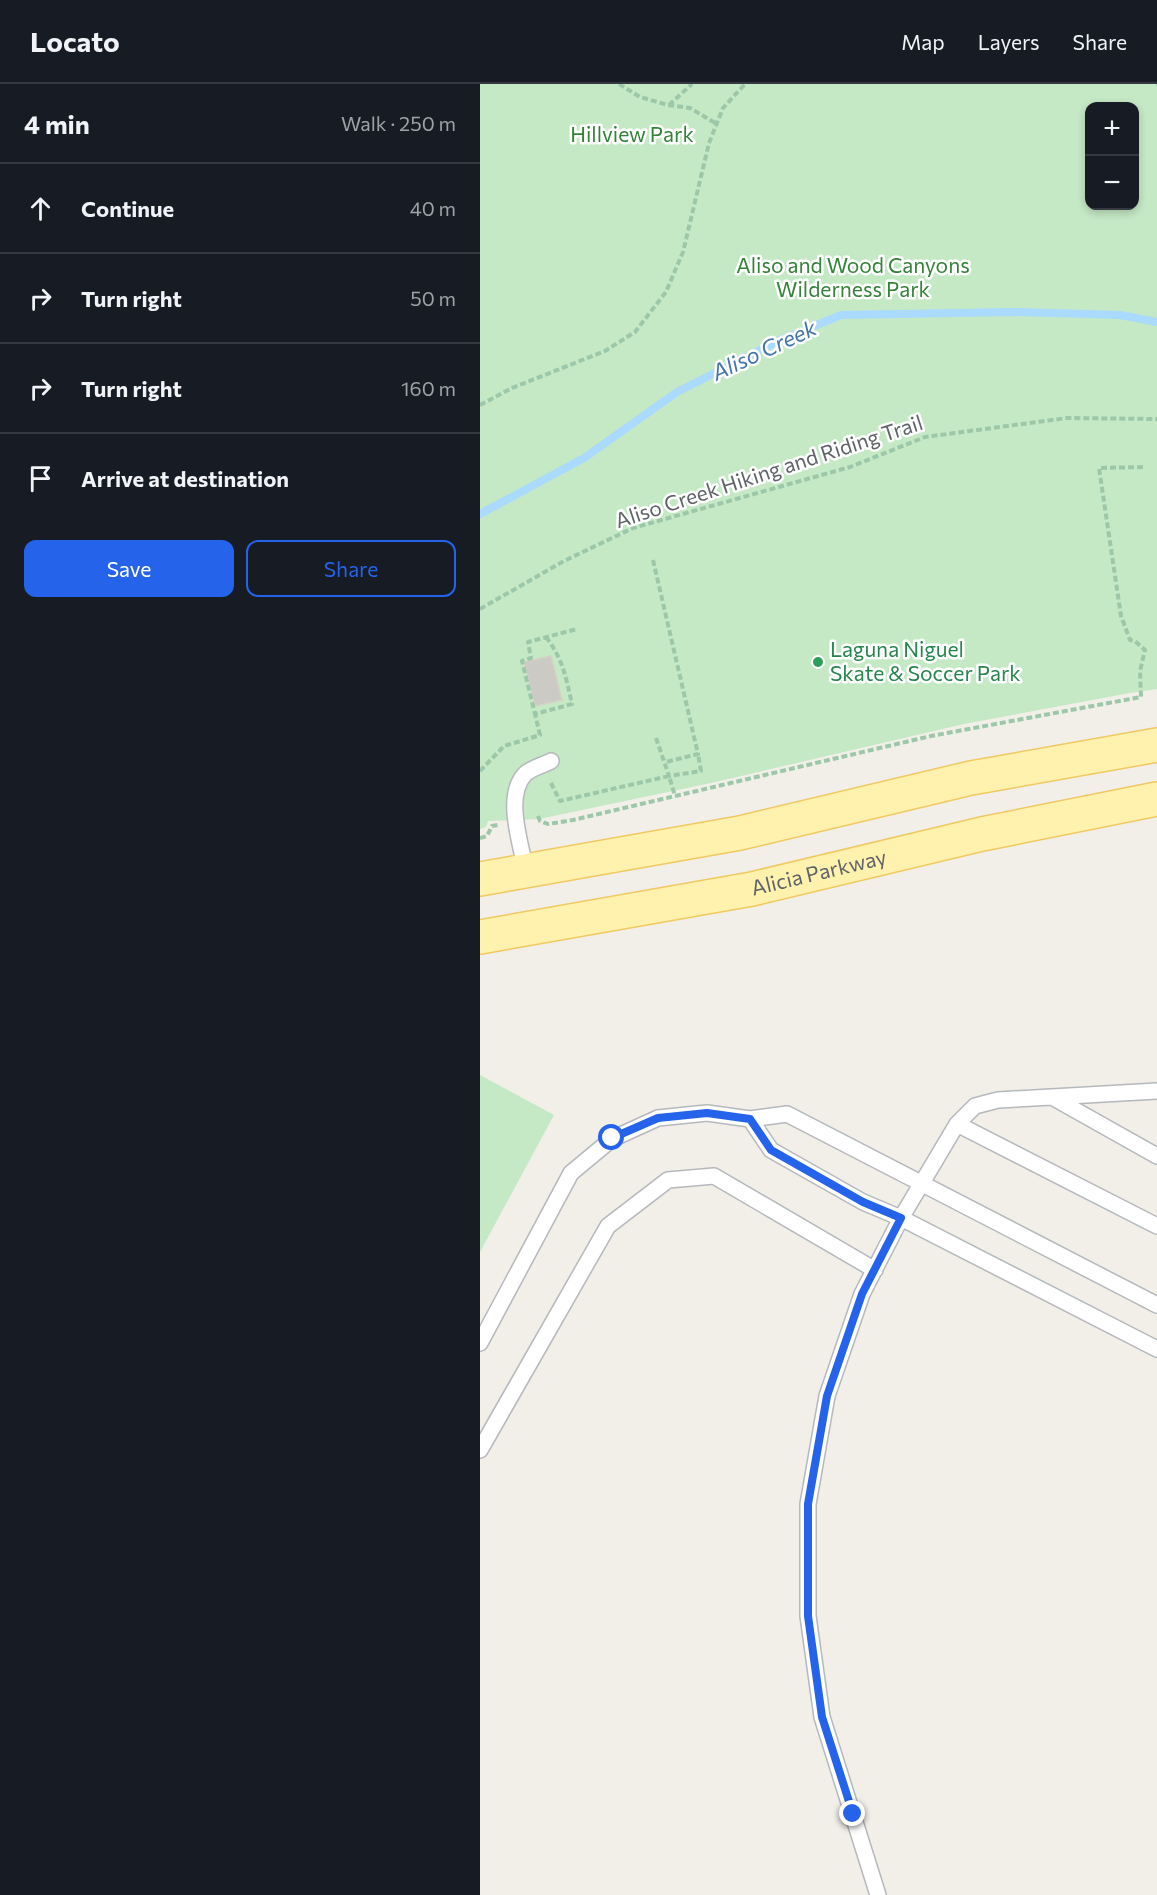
<!DOCTYPE html>
<html lang="en">
<head>
<meta charset="utf-8">
<style>
  body { margin:0; font-family:Commissioner,sans-serif; background:#20242c; color:#f1f3f6 }
  .controls { position:absolute; right:18px; top:18px; display:grid; overflow:hidden; border-radius:12px; box-shadow:0 3px 9px #0003 }
  .controls button { width:54px; height:54px; display:grid; place-items:center; padding:0; border:0; border-bottom:2px solid #363941; background:#171b24; color:#f1f3f6; font:30px sans-serif }
  .stop { position:absolute; width:18px; height:18px; margin:-14px; border:4px solid #2563eb; border-radius:50%; background:#fff }
  .stop.end { background:#2563eb; border-color:#fff; box-shadow:0 2px 6px #0008 }
  .list { margin:0; padding:0; list-style:none }
  h2 { display:flex; justify-content:space-between; align-items:center; height:78px; margin:0; padding:0 24px; font-size:26px }
  h2 small { font-size:20px; font-weight:400; color:#9ea1a6 }
  .list li { display:grid; grid-template-columns:39px 1fr auto; gap:18px; align-items:center; box-sizing:border-box; height:90px; padding:0 24px; border-top:2px solid #363941 }
  .list b { display:block; font-size:22px; white-space:nowrap }
  .list em { font-size:20px; font-style:normal; color:#9ea1a6 }
  .actions { display:flex; gap:12px; padding:18px 24px }
  .actions a { flex:1; padding:14px 0; border:2px solid #2563eb; border-radius:12px; text-align:center; font-size:21px; color:#2563eb }
  .actions .main { background:#2563eb; color:#fff }
  .icon { flex:none; width:33px; height:33px; fill:none; stroke:currentColor; stroke-width:2; stroke-linecap:round; stroke-linejoin:round }
  .map { position:relative; flex:none; width:677px; height:1811px; overflow:hidden }
  header { display:flex; align-items:center; gap:36px; box-sizing:border-box; height:84px; padding:0 30px; background:#171b24; border-bottom:2px solid #363941 }
  header strong { font-size:28px }
  nav { display:flex; gap:33px; margin-inline-start:auto; font-size:21px }
  main { display:flex }
  aside { flex:1; background:#171b24 }
  .map>svg:first-child { display:block }
  .green { fill:#c5e8c5; fill-rule:evenodd }
  .lines { fill:none; stroke-linecap:round; stroke-linejoin:round }
  .stream { stroke:#aadaff; stroke-width:8 }
  .building { fill:#cccac5; stroke:#d6d1c6; stroke-width:1.5 }
  .service-casing { stroke:#b5b8bc; stroke-width:18 }
  .primary-casing { stroke:#f2c960; stroke-width:36 }
  .path { stroke:#9cc7a9; stroke-width:4; stroke-dasharray:6 3; stroke-linecap:butt }
  .service { stroke:#fff; stroke-width:15 }
  .primary { stroke:#fff2af; stroke-width:33 }
  .route { stroke:#2563eb; stroke-width:8 }
  .leisure-dot { fill:#2e9e5b; stroke:#fff; stroke-width:2 }
  .labels { text-anchor:middle; stroke-width:5; stroke-linejoin:round; paint-order:stroke }
  .park-label { font-size:21px; fill:#348238; stroke:#fff }
  .street-label { font-size:21px; fill:#5f6368; stroke:#fff }
  .leisure-label { font-size:21px; fill:#27864d; stroke:#fff; text-anchor:start }
  .water-label { font-size:22px; font-style:italic; fill:#4174aa; stroke:#fff }
</style>
</head>
<body>
<header>
<strong>Locato</strong>
<nav><a>Map</a><a>Layers</a><a>Share</a></nav>
</header>
<main>
<aside>
<h2>4 min<small>Walk · 250 m</small></h2>
<ul class="list">
<li><svg class="icon" aria-label="ahead" viewBox="0 0 24 24"><path d="M12 20V5M6 11l6-6 6 6"/></svg><div><b>Continue</b></div><em>40 m</em></li>
<li><svg class="icon" aria-label="right" viewBox="0 0 24 24"><path d="M7 20v-9h11M14 6l5 5-5 5"/></svg><div><b>Turn right</b></div><em>50 m</em></li>
<li><svg class="icon" aria-label="right" viewBox="0 0 24 24"><path d="M7 20v-9h11M14 6l5 5-5 5"/></svg><div><b>Turn right</b></div><em>160 m</em></li>
<li><svg class="icon" aria-label="arrive" viewBox="0 0 24 24"><path d="M6 21V4h12l-3 4 3 4H6"/></svg><div><b>Arrive at destination</b></div></li>
</ul>
<div class="actions"><a class="main">Save</a><a>Share</a></div>
</aside>
<div class="map">
<svg width="677" height="1811" viewBox="0 0 677 1811">
  <rect width="100%" height="100%" fill="#f1efe8"/>
  <!-- green -->
  <path class="green" d="M0,0H677V605L650,609L484,640L231,699L59,735L8,737L6,743L0,745ZM610,22H654V122H610Z
    M0,991L74,1031L0,1168Z"/>
  <g class="lines">
    <!-- stream -->
    <path class="stream" d="M0,430L104,374L197,308L298,257L361,231L533,228L640,231L677,238"/>
  </g>
  <!-- building -->
  <path class="building" d="M71,572L82,616L55,622L44,578Z"/>
  <g class="lines">
    <defs>
      <path id="service" d="M46,787C41,760 24,712 45,690C51,684 64,681 71,677
        M572,1013L677,1072
        M270,1035L291,1066L383,1118L421,1134L677,1265
        M477,1040L677,1142
        M0,1259L91,1089L132,1055L178,1034L227,1029L270,1035L307,1030L677,1221
        M0,1366L128,1142L188,1096L234,1092L395,1186
        M398,1811L342,1633L328,1532V1420L347,1312L382,1210L421,1134L477,1040L495,1022L518,1016L677,1007"/>
      <g id="primary">
        <path d="M0,795L260,749L491,694L677,661"/>
        <path id="s1" d="M0,853L272,805L502,750L677,715"/>
      </g>
    </defs>
    <!-- service casing -->
    <use href="#service" class="service-casing"/>
    <!-- primary casing -->
    <use href="#primary" class="primary-casing"/>
    <!-- path -->
    <path class="path" d="M139,0L160,13L188,21L210,24L237,40
      M676,0H677
      M189,21L212,0
      M0,321L32,304L125,267L155,248L186,208L203,168L229,59L243,24L265,0
      M173,476L218,670L186,678
      M0,525L84,477L153,444L370,383L445,353L587,334L677,335
      M66,553C83,575 86,594 92,620L55,630L42,577L51,574L48,558L97,545
      M176,654L189,692L221,687L218,670
      M0,687L24,662L60,651L55,630
      M71,699L80,717L189,692L195,712
      M58,732L60,737L68,740L93,736L451,652L661,613L660,587L665,566L655,557L650,556L641,532L619,384L663,383
      M0,754L7,752L12,742L18,741"/>
    <!-- service -->
    <use href="#service" class="service"/>
    <!-- primary -->
    <use href="#primary" class="primary"/>
  </g>
  <g class="lines">
    <!-- route -->
    <path class="route" d="M132,1054L178,1034L227,1029L270,1035L291,1066L383,1118L421,1134L382,1210L347,1312L328,1420V1532L342,1633L373,1730"/>
  </g>
  <!-- markers -->
  <circle class="leisure-dot" cx="338" cy="578" r="6"/>
  <g class="labels">
    <!-- park labels -->
    <g class="park-label">
      <text x="152" y="58">Hillview Park</text>
      <text x="373" y="189">Aliso and Wood Canyons<tspan x="373" dy="24">Wilderness Park</tspan></text>
    </g>
    <!-- street labels -->
    <g class="street-label">
      <text transform="translate(289 388) rotate(-18)" y="7">Aliso Creek Hiking and Riding Trail</text>
      <text dy="7" stroke="none"><textPath href="#s1" startOffset="345">Alicia Parkway</textPath></text>
    </g>
    <!-- leisure labels -->
    <g class="leisure-label">
      <text x="350" y="573">Laguna Niguel<tspan x="350" dy="24">Skate &amp; Soccer Park</tspan></text>
    </g>
    <!-- water labels -->
    <g class="water-label">
      <text transform="translate(284 266) rotate(-25)" y="8">Aliso Creek</text>
    </g>
  </g>
</svg>
<div class="controls">
<button>+</button>
<button>−</button>
</div>
<div class="stop" style="left:132px;top:1054px"></div>
<div class="stop end" style="left:373px;top:1730px"></div>
</div>
</main>
</body>
</html>
